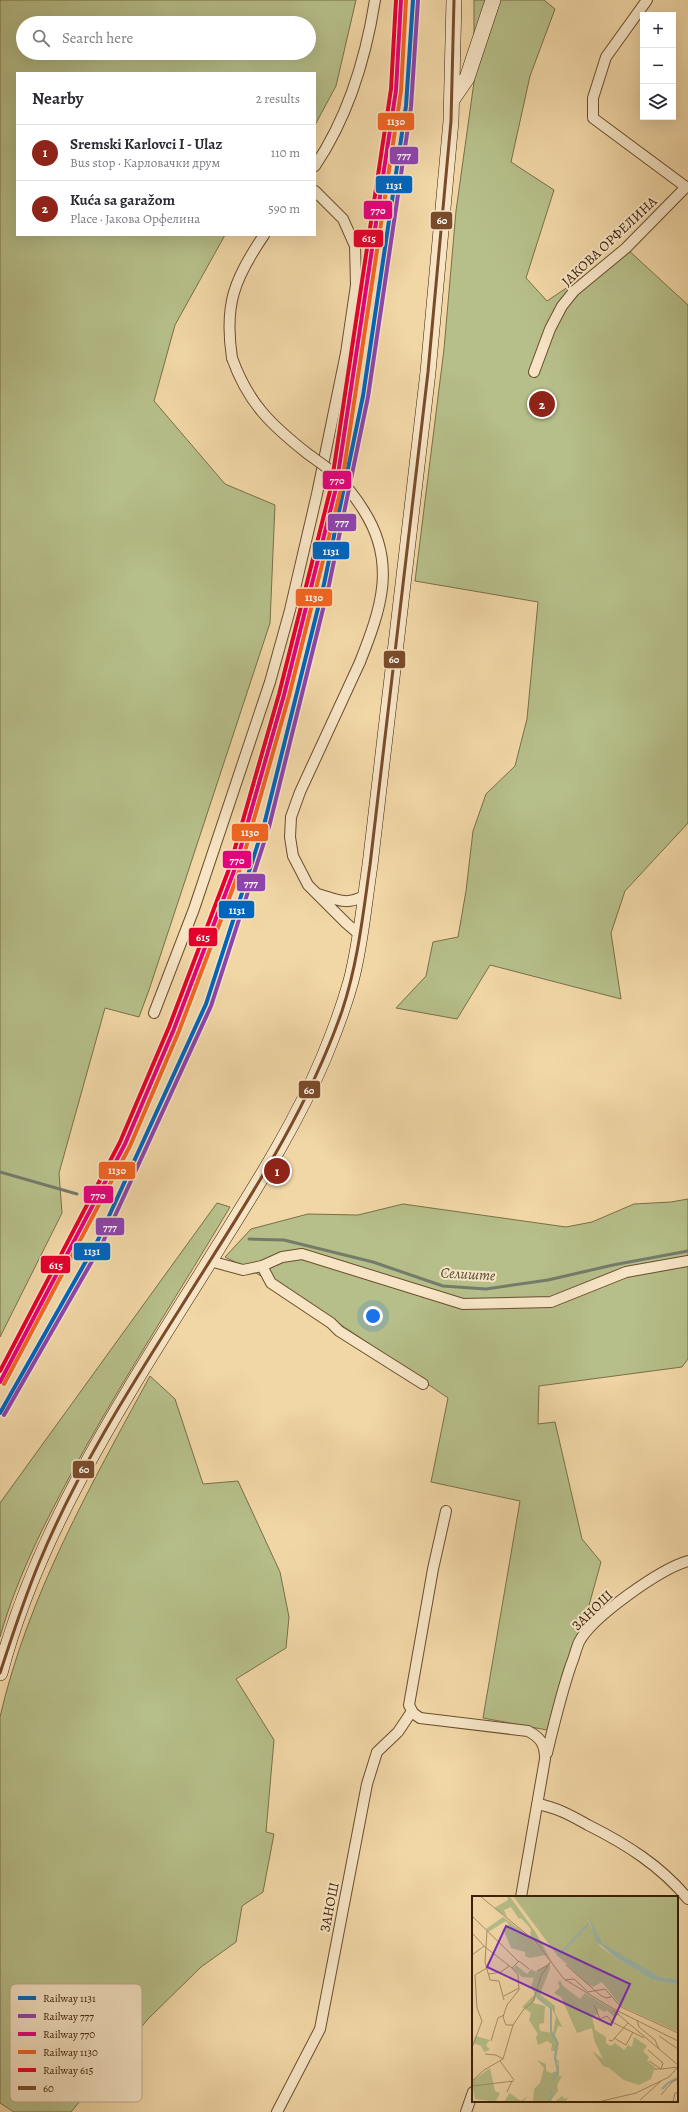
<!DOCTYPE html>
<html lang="en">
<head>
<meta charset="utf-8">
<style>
  body { margin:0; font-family:Alegreya,serif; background:#f2f2f3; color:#2b2b33 }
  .controls { position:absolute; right:12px; top:12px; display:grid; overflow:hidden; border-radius:0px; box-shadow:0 4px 16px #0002 }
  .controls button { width:36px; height:36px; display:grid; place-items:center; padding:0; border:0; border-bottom:1px solid #e1e1e2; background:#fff; color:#2b2b33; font:20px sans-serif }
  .you { position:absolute; left:373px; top:1316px; width:14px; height:14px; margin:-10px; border:3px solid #fff; border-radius:50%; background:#1a73e8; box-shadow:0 0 0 6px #1a73e833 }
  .badge { display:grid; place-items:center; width:26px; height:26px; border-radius:50%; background:#8f2418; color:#fff; font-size:13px; font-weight:700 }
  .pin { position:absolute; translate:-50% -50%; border:2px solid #fff; box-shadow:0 1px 4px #0006 }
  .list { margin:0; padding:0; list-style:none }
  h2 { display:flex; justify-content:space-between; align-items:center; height:52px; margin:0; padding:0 16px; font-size:17px }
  h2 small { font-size:13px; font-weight:400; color:#7c7c81 }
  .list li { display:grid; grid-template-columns:26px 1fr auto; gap:12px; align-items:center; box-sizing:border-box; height:56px; padding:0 16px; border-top:1px solid #e1e1e2 }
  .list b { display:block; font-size:15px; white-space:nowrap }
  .list p { margin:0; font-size:13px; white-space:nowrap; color:#7c7c81 }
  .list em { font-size:13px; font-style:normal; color:#7c7c81 }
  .icon { flex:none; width:22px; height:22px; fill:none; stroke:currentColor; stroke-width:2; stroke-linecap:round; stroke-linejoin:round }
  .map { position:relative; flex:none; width:688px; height:2112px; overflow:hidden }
  .search { position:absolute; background:#fff; box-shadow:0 4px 16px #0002; left:16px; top:16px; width:300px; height:44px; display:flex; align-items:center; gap:10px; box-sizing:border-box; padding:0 14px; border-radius:22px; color:#7c7c81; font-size:15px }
  .panel { position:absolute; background:#fff; box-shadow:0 4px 16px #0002; left:16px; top:72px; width:300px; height:164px; border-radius:0px }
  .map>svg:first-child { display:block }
  .green { fill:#b6be89; stroke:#796f47; fill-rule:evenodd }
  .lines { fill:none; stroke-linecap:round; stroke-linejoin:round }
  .stream { stroke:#757b6a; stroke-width:3 }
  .street-casing { stroke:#694e2d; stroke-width:12 }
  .secondary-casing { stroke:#3c2005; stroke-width:16 }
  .street { stroke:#f6e4c5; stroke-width:10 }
  .secondary { stroke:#f6e4c5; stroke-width:15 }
  .street-bridge-casing { stroke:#694e2d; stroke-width:12; stroke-linecap:butt }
  .street-bridge { stroke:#f6e4c5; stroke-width:10 }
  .bus-1-casing { stroke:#f6e4c5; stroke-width:6 }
  .bus-1 { stroke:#7a4b2a; stroke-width:3 }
  .rail-1-casing { stroke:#f6e4c5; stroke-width:7 }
  .rail-2-casing { stroke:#f6e4c5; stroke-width:7 }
  .rail-3-casing { stroke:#f6e4c5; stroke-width:7 }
  .rail-4-casing { stroke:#f6e4c5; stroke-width:7 }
  .rail-5-casing { stroke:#f6e4c5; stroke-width:7 }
  .rail-1 { stroke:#0065bd; stroke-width:4 }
  .rail-2 { stroke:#8e44ad; stroke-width:4 }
  .rail-3 { stroke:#e5007d; stroke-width:4 }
  .rail-4 { stroke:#f26522; stroke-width:4 }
  .rail-5 { stroke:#e4002b; stroke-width:4 }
  .labels { text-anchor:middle; stroke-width:4; stroke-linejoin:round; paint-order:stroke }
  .street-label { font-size:14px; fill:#3c2005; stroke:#f6e4c5 }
  .water-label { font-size:15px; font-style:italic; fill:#584e37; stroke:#f6e4c5 }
  .inset-river { fill:none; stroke:#9bb8ad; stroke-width:2 }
  .inset-road { fill:none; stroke:#a98d66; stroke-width:1 }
  .view { fill:#7b2cbf; fill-opacity:0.15; stroke:#7b2cbf; stroke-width:2 }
  .inset-edge { fill:none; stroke:#3c2005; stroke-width:2 }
  .key { fill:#f6e4c5; stroke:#bea98b; stroke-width:1 }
  .key-label { font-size:11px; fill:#3c2005 }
  .line-badge { stroke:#f6e4c5; stroke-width:1.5 }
  .badge-label { font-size:11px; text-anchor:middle; font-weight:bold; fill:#fff }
</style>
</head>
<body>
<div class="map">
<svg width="688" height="2112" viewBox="0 0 688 2112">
  <rect width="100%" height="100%" fill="#f1d6a6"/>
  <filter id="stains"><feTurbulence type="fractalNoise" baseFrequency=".005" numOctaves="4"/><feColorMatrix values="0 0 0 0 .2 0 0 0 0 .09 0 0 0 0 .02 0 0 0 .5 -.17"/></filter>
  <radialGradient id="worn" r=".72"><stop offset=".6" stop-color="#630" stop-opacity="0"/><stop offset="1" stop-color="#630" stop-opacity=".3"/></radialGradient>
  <!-- green -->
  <path class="green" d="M0,0H356L336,86L315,125V73H17V235H225L175,325L154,401L225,484L275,505L270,623L149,990L139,1017L105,1008L59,1173L62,1213L0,1337ZM23,23H309V53H23Z
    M474,0H544L555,9L530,76L511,162L554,190L526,278L547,301L626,248L688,305V823L625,891L611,933L621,999L490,965L457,1019L396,1008L426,976L433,942L458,937L466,891L473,831L486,794L515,766L527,719L538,602L415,581L444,349L456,211L474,82Z
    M688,1199V1359L682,1367L539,1386L538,1424L555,1422L582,1539L601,1562L583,1627L564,1668L547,1730L483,1718L520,1501L431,1482L448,1398C375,1348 304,1296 225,1257L251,1229L308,1214L358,1215L403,1204L566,1227L592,1222L634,1204L671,1202Z
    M217,1203L230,1207C182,1288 130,1368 84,1450C51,1511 19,1570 0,1637V1503Z
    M150,1376L175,1399L203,1484L238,1481L280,1572L289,1617L286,1648L236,1679L274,1740L266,1832L274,1834L263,1892L242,1906L236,1942L201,1967L148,2019L71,2112H14L0,2103V1717C28,1595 91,1485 150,1376Z"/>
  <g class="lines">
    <!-- stream -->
    <path class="stream" d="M0,1172L77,1194
      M249,1239L284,1240L373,1262L443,1286L486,1289L548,1280L613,1265L688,1251"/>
    <defs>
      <path id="street" d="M315,166C348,117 366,57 375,0
        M232,358C224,305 234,279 264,235
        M534,372L550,329L562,306L574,291L626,248L686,187L593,118V98L606,57L647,0
        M318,894C338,900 346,906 366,895
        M360,935L346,923L308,885L293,856L290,837L291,817L300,792L360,662
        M154,1013L194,909L270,682L290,610L317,494L346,353L356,285L355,246L343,219L315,191
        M210,1261L243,1270L262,1266L282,1257L302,1254L463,1304L551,1302L626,1272L688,1261
        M262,1266L271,1283L331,1323L339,1331L423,1384
        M446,1511L433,1569L409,1705L413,1713L420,1718L528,1731C541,1738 545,1744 545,1759L521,1897
        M547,1753C554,1724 561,1694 571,1665C574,1658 576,1649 579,1642C592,1617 660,1569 688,1561
        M537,1804C556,1807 572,1816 588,1825C626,1844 661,1866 688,1899
        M277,2112L320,2029L367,1784L377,1752L398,1732L412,1711
        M466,2112L473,2092"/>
      <path id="secondary" d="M452,100L467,78L493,0
        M0,1673C40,1520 136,1380 219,1246C257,1185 296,1124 324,1057C334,1033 344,1006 351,981C361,943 364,904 370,865L428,372L451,121L454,0"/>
    </defs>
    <!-- street casing -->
    <use href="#street" class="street-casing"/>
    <!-- secondary casing -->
    <use href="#secondary" class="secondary-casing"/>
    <!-- street -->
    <use href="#street" class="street"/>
    <!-- secondary -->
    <use href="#secondary" class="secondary"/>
    <defs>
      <path id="street-bridge" d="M232,358C248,403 271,425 308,454C316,460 326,466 334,474C346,485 356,498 364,511C397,563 381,609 360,662"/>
    </defs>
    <!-- street-bridge casing -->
    <use href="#street-bridge" class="street-bridge-casing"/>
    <!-- street-bridge -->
    <use href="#street-bridge" class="street-bridge"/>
    <defs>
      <path id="bus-1" d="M0,1673C12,1636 24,1599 39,1563C76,1473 129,1389 181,1307C240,1212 305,1118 342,1011C358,963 363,914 370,865L428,372L451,121L454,0"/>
    </defs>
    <!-- bus-1 casing -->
    <use href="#bus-1" class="bus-1-casing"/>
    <!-- bus-1 -->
    <use href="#bus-1" class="bus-1"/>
    <defs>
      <path id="rail-1" d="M0,1413L98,1240L206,1004L264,825L324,584L363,396L406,106L413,0"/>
      <path id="rail-2" d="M4,1415L103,1242L211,1006L269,827L329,585L368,397L411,107L418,0"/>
      <path id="rail-3" d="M0,1382L125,1144L174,1029L234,871L284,695L336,488L396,90L401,0"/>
      <path id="rail-4" d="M4,1384L130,1146L179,1031L239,872L289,696L341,489L401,91L406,0"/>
      <path id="rail-5" d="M0,1371L120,1142L169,1027L229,869L279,694L331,487L391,89L396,0"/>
    </defs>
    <!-- rail-1 casing -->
    <use href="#rail-1" class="rail-1-casing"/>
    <!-- rail-2 casing -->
    <use href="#rail-2" class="rail-2-casing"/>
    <!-- rail-3 casing -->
    <use href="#rail-3" class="rail-3-casing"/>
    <!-- rail-4 casing -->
    <use href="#rail-4" class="rail-4-casing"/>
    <!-- rail-5 casing -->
    <use href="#rail-5" class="rail-5-casing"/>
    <!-- rail-1 -->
    <use href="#rail-1" class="rail-1"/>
    <!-- rail-2 -->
    <use href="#rail-2" class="rail-2"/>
    <!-- rail-3 -->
    <use href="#rail-3" class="rail-3"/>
    <!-- rail-4 -->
    <use href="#rail-4" class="rail-4"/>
    <!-- rail-5 -->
    <use href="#rail-5" class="rail-5"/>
  </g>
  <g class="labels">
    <!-- street labels -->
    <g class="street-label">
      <text transform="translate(609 241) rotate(-43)" y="5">ЈАКОВА ОРФЕЛИНА</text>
      <text transform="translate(592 1610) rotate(-44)" y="5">ЗАНОШ</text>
      <text transform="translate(329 1907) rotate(-79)" y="5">ЗАНОШ</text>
    </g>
    <!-- water labels -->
    <g class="water-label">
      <text transform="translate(468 1274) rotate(3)" y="5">Селиште</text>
    </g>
  </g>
  <!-- overview -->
  <g transform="translate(472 1896)">
    <rect width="206" height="206" fill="#f1d6a6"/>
    <path d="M35,0L39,2L64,37L81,68L58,40L59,33L49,22L47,23L39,11L32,14L35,21L22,12L36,4ZM41,0H206V83L188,81L140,55L131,48L115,22L128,50L143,61L180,84L206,88V136L149,110L130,86L121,91L114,87L85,59ZM31,21L59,42L73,59L58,62L53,60V56L39,52L31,33L37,29L34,25L16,36L14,33ZM78,67V73L68,98L83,110V117L90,130L94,131L86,130L83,139L87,147L84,162L87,166V180H90L85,189L86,195L79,204L82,206L90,200L93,203L97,201L93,206H61L62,193L68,187L72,172L65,164L74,168V175L79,177L85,175L86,167L82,162L83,155H79L80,148L75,145L66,149L64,141L66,138L57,124L59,117L50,111L63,98L59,91L62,82L50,81L41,73L44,69L55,78L59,73L64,76ZM64,101L79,110L84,121L81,137L68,135L67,128L72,127L73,110L61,107ZM88,84L91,90L108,103L113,97L148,118L142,121L135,114L132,116L126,112V118L120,121L123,134L134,141V147L139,150L143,147L152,154L156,149L160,151L162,141L175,150L171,155L177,161L175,165L183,171L179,183L167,189L152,184L137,172L131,170L120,155L131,163L122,144L120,132L105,137L89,101L82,97L88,91L86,87ZM3,140L18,144L14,149L18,154L12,156L9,150L1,147ZM18,172L23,195L28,197L24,205L26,206L3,203L0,185ZM36,196L49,205L56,200L51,206H32L37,198Z" fill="#b6be89" fill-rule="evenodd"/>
    <path d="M116,21L131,48L188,81L206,83V88L180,84L143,61L124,45Z" fill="#9bb8ad"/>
    <path class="inset-river" d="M86,60L117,27M65,97L66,102L79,112V135L85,147L83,162L86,176L80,185M190,193L196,187L205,182M77,206L80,200L78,194"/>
    <path class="inset-road" d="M8,0L63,45L92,83L140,112L206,145M0,20L46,65M15,35L13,66L18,84L27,85L32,104M0,37L13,51L40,72L47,65L57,73M0,59L12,50M94,69L128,99L134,102L139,101M40,72L46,79L47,94L35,109L31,121L34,129H41M65,75L76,69M17,78L29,76L37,70M93,84L102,83L116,96L133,93L149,111L206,137M32,100L47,92M122,109L128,123L135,120L140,126L172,142M141,114L206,169M165,124L167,131L183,144L187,153M187,140L206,153M142,142L154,149L161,136M137,144L140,145L156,127M19,145L26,122L32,119M0,152L10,125L5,112L3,79L15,72M176,154L191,167L189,173H182M13,158L24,159L31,163M28,165L42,184M177,165L189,173L206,171M0,185L12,174L31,163L41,129L52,113L61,106L69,80L78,66M0,190L42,185M35,196L40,185M189,199L200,186L206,183M168,204L189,185M126,206L164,197L197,181L205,172M201,206L203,197H206"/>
    <path class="view" d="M34,30L158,88L139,129L15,71Z"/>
    <rect width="206" height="206" class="inset-edge"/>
  </g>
  <!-- legend -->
  <rect x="10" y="1984" width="132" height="118" rx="6" class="key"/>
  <rect x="18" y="1996" width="18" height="4" fill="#0065bd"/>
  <rect x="18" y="2014" width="18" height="4" fill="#8e44ad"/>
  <rect x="18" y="2032" width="18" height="4" fill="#e5007d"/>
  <rect x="18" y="2050" width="18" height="4" fill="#f26522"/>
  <rect x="18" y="2068" width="18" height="4" fill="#e4002b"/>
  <rect x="18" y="2086" width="18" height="4" fill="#7a4b2a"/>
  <g class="key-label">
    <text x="43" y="2002">Railway 1131</text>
    <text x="43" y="2020">Railway 777</text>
    <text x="43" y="2038">Railway 770</text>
    <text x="43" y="2056">Railway 1130</text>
    <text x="43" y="2074">Railway 615</text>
    <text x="43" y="2092">60</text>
  </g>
  <g class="line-badge">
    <rect x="377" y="112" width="38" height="19" rx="4" fill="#f26522"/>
    <rect x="389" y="146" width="30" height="19" rx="4" fill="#8e44ad"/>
    <rect x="375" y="175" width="38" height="19" rx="4" fill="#0065bd"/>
    <rect x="363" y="200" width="30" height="20" rx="4" fill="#e5007d"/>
    <rect x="430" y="211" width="23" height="19" rx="4" fill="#7a4b2a"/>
    <rect x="353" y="229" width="31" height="19" rx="4" fill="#e4002b"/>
    <rect x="322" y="470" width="30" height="20" rx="4" fill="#e5007d"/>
    <rect x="327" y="513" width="30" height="19" rx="4" fill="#8e44ad"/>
    <rect x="312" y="541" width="38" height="19" rx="4" fill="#0065bd"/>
    <rect x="295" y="588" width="38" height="19" rx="4" fill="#f26522"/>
    <rect x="383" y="650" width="23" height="19" rx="4" fill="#7a4b2a"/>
    <rect x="231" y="823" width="38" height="19" rx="4" fill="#f26522"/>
    <rect x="222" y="850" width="30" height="19" rx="4" fill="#e5007d"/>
    <rect x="236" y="873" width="30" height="19" rx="4" fill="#8e44ad"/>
    <rect x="218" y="900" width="37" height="19" rx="4" fill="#0065bd"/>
    <rect x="188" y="927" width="30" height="20" rx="4" fill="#e4002b"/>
    <rect x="298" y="1080" width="23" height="19" rx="4" fill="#7a4b2a"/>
    <rect x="98" y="1161" width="38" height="19" rx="4" fill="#f26522"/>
    <rect x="83" y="1185" width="31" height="19" rx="4" fill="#e5007d"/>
    <rect x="95" y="1217" width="30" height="19" rx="4" fill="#8e44ad"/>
    <rect x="73" y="1242" width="38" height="19" rx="4" fill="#0065bd"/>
    <rect x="40" y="1255" width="31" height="19" rx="4" fill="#e4002b"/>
    <rect x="72" y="1460" width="23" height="19" rx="4" fill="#7a4b2a"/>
  </g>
  <g class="badge-label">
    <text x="396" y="125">1130</text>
    <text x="404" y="159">777</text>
    <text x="394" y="189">1131</text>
    <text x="378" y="214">770</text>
    <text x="442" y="224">60</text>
    <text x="369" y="242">615</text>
    <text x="337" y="484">770</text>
    <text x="342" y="526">777</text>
    <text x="331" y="555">1131</text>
    <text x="314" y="601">1130</text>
    <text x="394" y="663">60</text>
    <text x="250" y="836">1130</text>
    <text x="237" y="864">770</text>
    <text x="251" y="887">777</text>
    <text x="237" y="914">1131</text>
    <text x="203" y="941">615</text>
    <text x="309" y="1094">60</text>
    <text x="117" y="1174">1130</text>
    <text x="98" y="1199">770</text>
    <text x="110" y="1231">777</text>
    <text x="92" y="1255">1131</text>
    <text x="56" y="1269">615</text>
    <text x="84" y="1473">60</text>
  </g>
  <rect width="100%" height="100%" filter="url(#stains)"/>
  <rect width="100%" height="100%" fill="url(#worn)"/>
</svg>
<div class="controls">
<button>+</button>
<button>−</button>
<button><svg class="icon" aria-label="layers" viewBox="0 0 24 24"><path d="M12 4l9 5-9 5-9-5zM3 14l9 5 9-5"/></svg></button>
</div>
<div class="you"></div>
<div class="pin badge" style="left:277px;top:1171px">1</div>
<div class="pin badge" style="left:542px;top:404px">2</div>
<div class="search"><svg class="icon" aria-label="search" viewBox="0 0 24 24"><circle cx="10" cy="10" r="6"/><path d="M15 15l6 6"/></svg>Search here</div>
<section class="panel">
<h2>Nearby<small>2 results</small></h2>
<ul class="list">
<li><span class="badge">1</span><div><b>Sremski Karlovci I - Ulaz</b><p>Bus stop · Карловачки друм</p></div><em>110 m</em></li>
<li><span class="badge">2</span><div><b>Kuća sa garažom</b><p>Place · Јакова Орфелина</p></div><em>590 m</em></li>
</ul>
</section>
</div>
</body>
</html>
